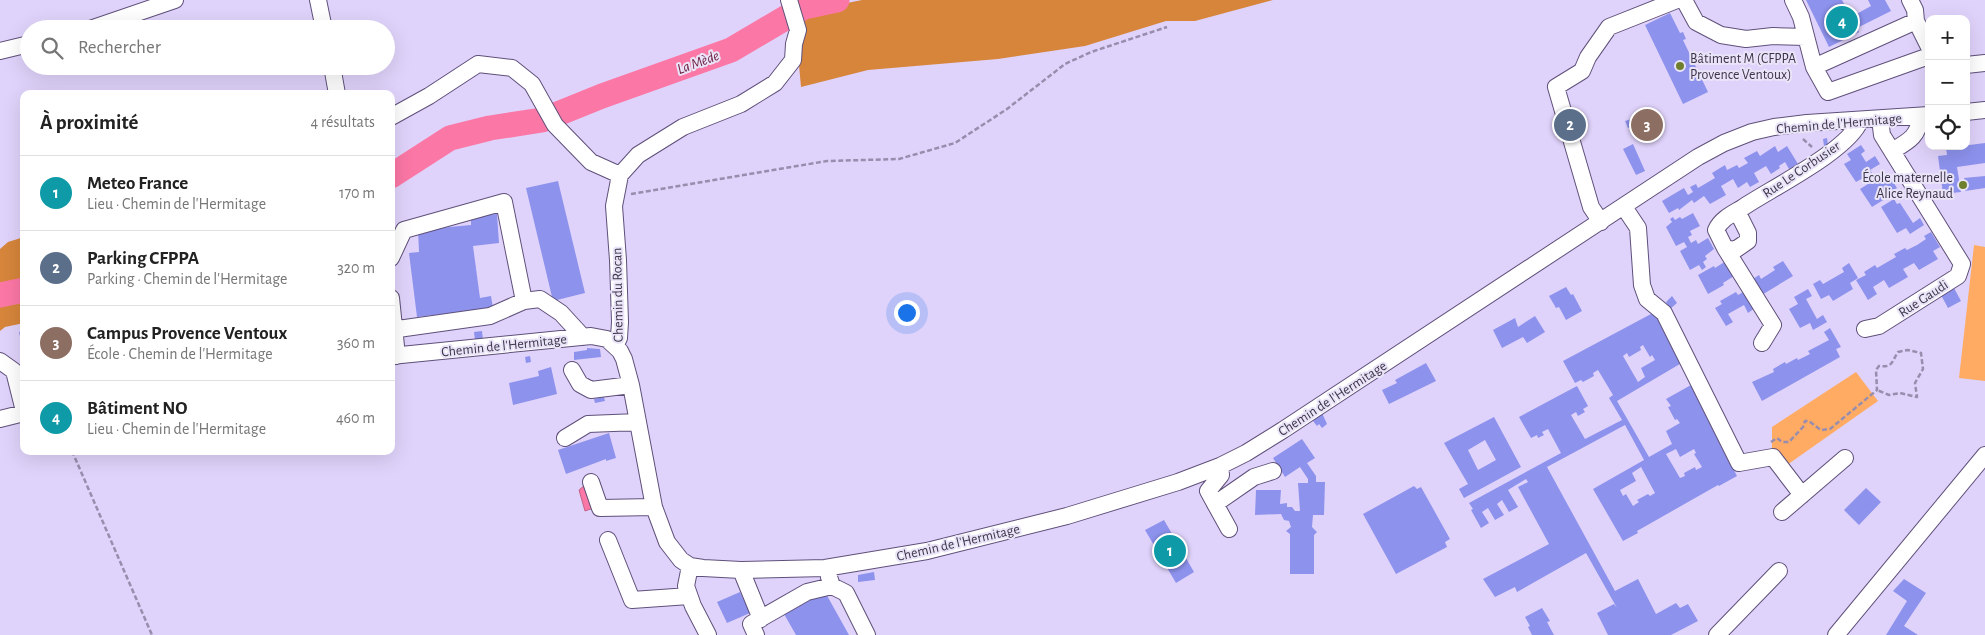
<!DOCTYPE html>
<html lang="fr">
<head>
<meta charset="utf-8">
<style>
  body { margin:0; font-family:"Alegreya Sans",sans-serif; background:#f2f2f2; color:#222 }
  .controls { position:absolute; right:15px; top:15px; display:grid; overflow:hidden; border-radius:10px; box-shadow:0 5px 20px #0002 }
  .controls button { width:45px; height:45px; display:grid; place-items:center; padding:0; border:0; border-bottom:1px solid #e0e0e0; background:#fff; color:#222; font:25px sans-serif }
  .you { position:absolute; left:906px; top:312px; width:18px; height:18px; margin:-12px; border:4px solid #fff; border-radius:50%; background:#1a73e8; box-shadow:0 0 0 8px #1a73e833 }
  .badge { display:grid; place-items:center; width:32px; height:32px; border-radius:50%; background:#b45309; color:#fff; font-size:16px; font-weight:700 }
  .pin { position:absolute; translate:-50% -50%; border:2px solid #fff; box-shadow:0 1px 5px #0006 }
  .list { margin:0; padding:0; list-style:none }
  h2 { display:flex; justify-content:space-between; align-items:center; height:65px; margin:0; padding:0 20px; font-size:21px }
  h2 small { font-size:16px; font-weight:400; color:#767676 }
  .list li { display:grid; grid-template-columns:32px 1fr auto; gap:15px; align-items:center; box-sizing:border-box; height:75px; padding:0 20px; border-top:1px solid #e0e0e0 }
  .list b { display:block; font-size:19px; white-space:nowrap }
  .list p { margin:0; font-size:16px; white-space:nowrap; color:#767676 }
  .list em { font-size:16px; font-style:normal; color:#767676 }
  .icon { flex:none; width:28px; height:28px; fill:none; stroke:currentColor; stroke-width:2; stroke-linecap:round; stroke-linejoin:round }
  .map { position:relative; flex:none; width:1985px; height:635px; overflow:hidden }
  .search { position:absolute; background:#fff; box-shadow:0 5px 20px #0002; left:20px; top:20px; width:375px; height:55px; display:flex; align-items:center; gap:12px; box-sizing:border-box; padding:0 18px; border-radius:28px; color:#767676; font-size:19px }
  .panel { position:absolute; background:#fff; box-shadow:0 5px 20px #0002; left:20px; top:90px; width:375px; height:365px; border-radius:10px }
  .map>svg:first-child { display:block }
  .green { fill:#ffab63 }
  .forest { fill:#d6853b }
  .water { fill:#fb77a5; stroke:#c26389 }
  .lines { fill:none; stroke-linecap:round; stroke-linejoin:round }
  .river { stroke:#fb77a5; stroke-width:25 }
  .building { fill:#8d92ed; fill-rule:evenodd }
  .minor-casing { stroke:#5f507a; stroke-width:18 }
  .path { stroke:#988dad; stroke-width:2.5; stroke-dasharray:5 2.5; stroke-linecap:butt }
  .minor { stroke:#fff; stroke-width:16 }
  .poi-dot { fill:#6e7f2e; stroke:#eae4f8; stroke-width:2 }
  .labels { text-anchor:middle; stroke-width:4; stroke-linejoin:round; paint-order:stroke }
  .poi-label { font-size:14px; fill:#3c3549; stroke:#eae4f8; text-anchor:start }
  .street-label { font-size:14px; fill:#3c3549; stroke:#eae4f8 }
  .water-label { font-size:15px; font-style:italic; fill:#6c1a3c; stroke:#eae4f8 }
</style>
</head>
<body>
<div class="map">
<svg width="1985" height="635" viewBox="0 0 1985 635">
  <rect width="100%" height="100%" fill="#e0d3fb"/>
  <!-- green -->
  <path class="green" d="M1974,245L1985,247V381L1959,378Z
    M1856,372L1878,401L1787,465L1772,448V427Z"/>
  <!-- forest -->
  <path class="forest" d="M862,0H1273L1195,21H1166L1085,46L998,59L868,70L801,87L799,65L806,26L802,16L812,10Z
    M24,237V323L5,327L0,331V249L8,242Z"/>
  <!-- water -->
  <path class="water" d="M585,485L596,507L585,511L579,490Z"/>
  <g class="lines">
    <!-- river -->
    <path class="river" d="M555,115L602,96L731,50L804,7L837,0
      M391,176L450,138L490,128L542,120
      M0,295L24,290"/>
  </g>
  <!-- building -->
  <path class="building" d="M1806,0H1842L1851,17L1871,6L1868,0H1885L1891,11L1857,28L1859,32L1829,47Z
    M1670,13L1680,33L1683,32L1686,39L1683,40L1708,92L1683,104L1645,25Z
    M1638,117L1640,123L1628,128L1625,121Z
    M1827,138L1828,145L1824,146L1823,139Z
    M1985,143V163L1957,167L1961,192L1943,194L1938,156L1947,155L1946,148Z
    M1633,144L1645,171L1636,175L1623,149Z
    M1861,145L1865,151L1861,154L1866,162L1875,156L1880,164L1870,170L1872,173L1856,182L1844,164L1851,160L1847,154Z
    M1775,146L1778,152L1787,146L1798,164L1789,169L1785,162L1779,166L1780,168L1771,174L1766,166L1754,173L1759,182L1750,187L1747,182L1738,188L1733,179L1721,186L1726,195L1710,204L1704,196L1694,203L1692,200L1679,210L1678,208L1669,213L1662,201L1684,188L1688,195L1693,192L1690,187L1696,184L1698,188L1715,178L1712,173L1725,165L1727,170L1737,165L1739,168L1748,163L1744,158L1757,151L1760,156Z
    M1888,174L1897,188L1886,195L1888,197L1872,207L1860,189L1876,179L1877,181Z
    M1985,176V188L1965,191L1964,178Z
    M558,181L585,293L553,301L526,188Z
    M1894,199L1897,204L1900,203L1913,223L1920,218L1924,225L1910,234L1906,228L1897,233L1881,207Z
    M1693,213L1700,226L1690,231L1692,235L1688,237L1691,243L1696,240L1698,244L1708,238L1714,249L1705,256L1707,259L1703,262L1706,267L1702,270L1699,265L1690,270L1680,251L1687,247L1684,242L1676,246L1666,227L1672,222L1670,219L1673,217L1675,220L1680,217L1682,219Z
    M497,214L499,243L473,246L480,298L491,296L493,308L417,317L409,253L419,252L418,230L471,225V216Z
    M1931,232L1940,247L1933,251L1938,259L1919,270L1914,263L1903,269L1908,277L1889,288L1884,280L1873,287L1877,294L1868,300L1856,280L1866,275L1864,272L1875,265L1877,268L1896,257L1894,254L1905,248L1907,250L1917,245L1926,239L1924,236Z
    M1726,261L1734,276L1723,283L1724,285L1708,294L1698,275L1714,266L1715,268Z
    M1783,261L1793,276L1760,296L1750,281L1759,275L1761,279L1775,270L1773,267Z
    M1849,263L1858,278L1850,283L1853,289L1833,301L1829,295L1821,299L1813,284L1820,280L1823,284L1844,272L1842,268Z
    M1566,287L1571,295L1573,294L1582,311L1566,320L1559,307L1556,308L1549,296Z
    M1954,288L1961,301L1948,308L1941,295Z
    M1808,289L1812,296L1806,299L1812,310L1817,319L1823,315L1827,322L1813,330L1810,323L1800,328L1789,309L1798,304L1794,297Z
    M1745,291L1755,308L1748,313L1744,305L1728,314L1733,322L1726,326L1715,308L1722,304L1720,301L1736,292L1738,295Z
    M1672,296L1677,303L1670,309L1666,302Z
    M1651,314L1659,316L1685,361L1617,401L1649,457L1672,444L1666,431L1680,423L1677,419L1675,420L1668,407L1671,406L1666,399L1691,385L1731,457L1728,459L1737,476L1719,486L1718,485L1637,531L1638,533L1623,541L1593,489L1644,460L1625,425L1547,467L1615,591L1638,579L1656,614L1676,603L1680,608L1688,604L1698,621L1671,635H1608L1597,613L1614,604L1617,608L1586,553L1517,592L1515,587L1495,597L1483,579L1549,544L1518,487L1528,482L1526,479L1508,490L1518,507L1509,512L1502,500L1497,504L1504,515L1495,520L1488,508L1482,512L1489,523L1481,528L1471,510L1473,509L1469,503L1561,453L1548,429L1542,432L1544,435L1538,438L1537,435L1531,438L1519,417L1577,386L1588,406L1583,409L1585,412L1578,416L1576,412L1571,415L1585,439L1622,420L1609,398L1613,395L1598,370L1593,373L1594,376L1583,382L1581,380L1575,383L1563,361ZM1643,345L1650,357L1652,355L1655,360L1641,368L1645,377L1638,382L1623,356L1627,353L1629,357L1641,350L1640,347ZM1676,449L1680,457L1694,449L1696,453L1694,454L1702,467L1696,470L1695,467L1684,473L1685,476L1680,478L1666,454ZM1641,467L1655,493L1650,496L1648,494L1637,500L1639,502L1633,506L1626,494L1623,496L1620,490L1636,481L1632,473Z
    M1535,316L1545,332L1527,343L1523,337L1502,348L1493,330L1515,318L1518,327Z
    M1830,328L1841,347L1836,349L1840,357L1762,401L1752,382L1774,372L1773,369L1785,362L1786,364L1797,358L1798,360L1810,354L1808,351L1829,340L1824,332Z
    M24,330V349H23L19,332Z
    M482,331L483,340H475L474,332Z
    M587,348L600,349L601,357L574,360V352L587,350Z
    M530,356L531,362L526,363L525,357Z
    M1426,363L1436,381L1389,404L1382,390L1397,383L1395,380Z
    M551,367L557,394L513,405L509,383L539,376L538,371Z
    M604,397L605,401L595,403L594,399Z
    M1322,413L1327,424L1322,428L1319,424L1317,426L1313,421Z
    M1494,417L1521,467L1464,498L1459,489L1468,484L1444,443ZM1485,440L1496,460L1478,470L1468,450Z
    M609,433L616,458L606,461V459L566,474L558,450Z
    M1302,439L1315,458L1307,463L1316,476V482H1325L1324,515H1313L1312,527L1317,532L1314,535V574H1290V534L1286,531L1291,527L1289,521L1284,520L1281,514L1255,515L1256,490H1281L1280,504L1287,503V507H1292L1295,511H1300L1298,483H1308V479L1300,467L1285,477L1273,458Z
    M1414,486L1417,489L1421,487L1450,539L1445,542L1447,547L1396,574L1363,514Z
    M1866,488L1881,502L1859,525L1844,510Z
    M1164,520L1194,572L1176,583L1145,530Z
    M874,572L875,580L858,582V575Z
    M1904,579L1926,593L1904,626L1918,635H1886L1907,601L1893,591Z
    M740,592L750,613L727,623L717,602Z
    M825,592L849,635H796L784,614Z
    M1542,608L1550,621L1547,622L1554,635H1532L1528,627L1530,626L1525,617Z"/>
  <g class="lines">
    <defs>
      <path id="minor" d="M318,0L324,29
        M1684,0L1696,22L1721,35L1746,39L1773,36L1806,37
        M1793,0L1801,17L1814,67
        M1910,0L1915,10L1916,21L1929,47
        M1916,21L1814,67L1828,92L1929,56
        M90,29L175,0
        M0,51L29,44
        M1966,65L1985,63
        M332,66L337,94
        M1966,112L1985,110
        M391,117L429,96L478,64L512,68L532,84L555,125L591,162L620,175
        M1892,151C1909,141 1918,137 1921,116
        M1624,207L1638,228L1642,285L1647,299L1664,313L1739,463L1773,457L1802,495
        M1737,211L1748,233V241L1735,250L1725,248L1716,230C1721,219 1732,214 1742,208C1770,189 1848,151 1860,121
        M1601,222L1591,207L1556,87L1582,71L1588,57L1609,27L1677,0
        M1725,248L1773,325L1762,343
        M391,258L404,230L504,202L524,301
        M391,298L397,356
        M1865,329L1879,326L1958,276L1962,264L1882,135L1880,119
        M391,330L490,316L524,301L540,299L561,313L583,337
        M615,346L619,338L620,322L618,260L614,206L620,175L638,155L683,127L741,104L775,83L793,60L794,44L798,30L789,0
        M391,356L591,336L607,339L620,351L624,359L631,385L654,507L667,542L681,560L690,566L703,568L741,570L825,568L927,551L1067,516L1178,482L1220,466L1246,453L1283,430L1698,157L1724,143L1752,132L1774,127L1807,123L1929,115
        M0,361L14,371L24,411
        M572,370L580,384L591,390L631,385
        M0,419L24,413
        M565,438L588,424L638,422
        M1220,466L1221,475L1208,491L1229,529
        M591,482L600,508L654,507
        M1215,504L1254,477L1273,471
        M1782,512L1845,458
        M608,540L632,600L689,596
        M690,566L686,586L693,606L708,635
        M741,570L761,619
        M829,577L832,586L846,593L867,635
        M756,635L751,624L807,592L832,586
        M1717,635L1779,571
        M1836,635L1985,455"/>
    </defs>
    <!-- minor casing -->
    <use href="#minor" class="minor-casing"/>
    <!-- path -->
    <path class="path" d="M1803,139L1812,147
      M631,194L827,161L899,159L955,143L1007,109L1065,64L1091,52L1167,27
      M1771,442L1777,438L1782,442H1789L1803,427L1805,421H1809L1821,430L1830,429L1877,390L1876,370L1879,366C1893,368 1892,361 1898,352L1908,350L1921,353L1923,369L1915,383L1917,397L1900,393L1889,395L1877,390
      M72,451L152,635"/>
    <!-- minor -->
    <use href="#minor" class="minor"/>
  </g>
  <!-- markers -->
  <g class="poi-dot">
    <circle cx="1680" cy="66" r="5"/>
    <circle cx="1963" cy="185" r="5"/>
  </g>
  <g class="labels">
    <!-- poi labels -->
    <g class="poi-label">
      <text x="1690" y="63">Bâtiment M (CFPPA<tspan x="1690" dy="16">Provence Ventoux)</tspan></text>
      <text x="1953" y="182" text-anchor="end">École maternelle<tspan x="1953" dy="16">Alice Reynaud</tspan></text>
    </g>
    <!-- street labels -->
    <g class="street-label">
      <text transform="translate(1839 123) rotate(-5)" y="5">Chemin de l'Hermitage</text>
      <text transform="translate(1801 169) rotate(-34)" y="5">Rue Le Corbusier</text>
      <text transform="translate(617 295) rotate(-91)" y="5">Chemin du Rocan</text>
      <text transform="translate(1923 298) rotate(-33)" y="5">Rue Gaudi</text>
      <text transform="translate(504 345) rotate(-6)" y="5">Chemin de l'Hermitage</text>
      <text transform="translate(1332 398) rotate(-33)" y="5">Chemin de l'Hermitage</text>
      <text transform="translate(958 542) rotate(-13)" y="5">Chemin de l'Hermitage</text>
    </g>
    <!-- water labels -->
    <g class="water-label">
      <text transform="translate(698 62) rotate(-20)" y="5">La Mède</text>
    </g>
  </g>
</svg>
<div class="controls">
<button>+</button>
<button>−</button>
<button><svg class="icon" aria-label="locate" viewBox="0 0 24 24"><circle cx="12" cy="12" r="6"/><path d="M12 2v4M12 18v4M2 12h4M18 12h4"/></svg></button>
</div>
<div class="you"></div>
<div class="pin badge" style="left:1170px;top:551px;background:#0f9aa8">1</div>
<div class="pin badge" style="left:1570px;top:125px;background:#5c6f8a">2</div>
<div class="pin badge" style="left:1647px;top:125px;background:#8d6e63">3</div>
<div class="pin badge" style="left:1842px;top:22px;background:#0f9aa8">4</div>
<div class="search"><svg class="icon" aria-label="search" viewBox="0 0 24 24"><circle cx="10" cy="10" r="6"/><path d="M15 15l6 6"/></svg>Rechercher</div>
<section class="panel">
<h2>À proximité<small>4 résultats</small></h2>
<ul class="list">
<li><span class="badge" style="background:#0f9aa8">1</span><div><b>Meteo France</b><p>Lieu · Chemin de l'Hermitage</p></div><em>170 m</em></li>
<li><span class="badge" style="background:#5c6f8a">2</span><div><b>Parking CFPPA</b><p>Parking · Chemin de l'Hermitage</p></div><em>320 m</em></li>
<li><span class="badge" style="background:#8d6e63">3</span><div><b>Campus Provence Ventoux</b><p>École · Chemin de l'Hermitage</p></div><em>360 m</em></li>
<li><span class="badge" style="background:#0f9aa8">4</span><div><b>Bâtiment NO</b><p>Lieu · Chemin de l'Hermitage</p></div><em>460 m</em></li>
</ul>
</section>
</div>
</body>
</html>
